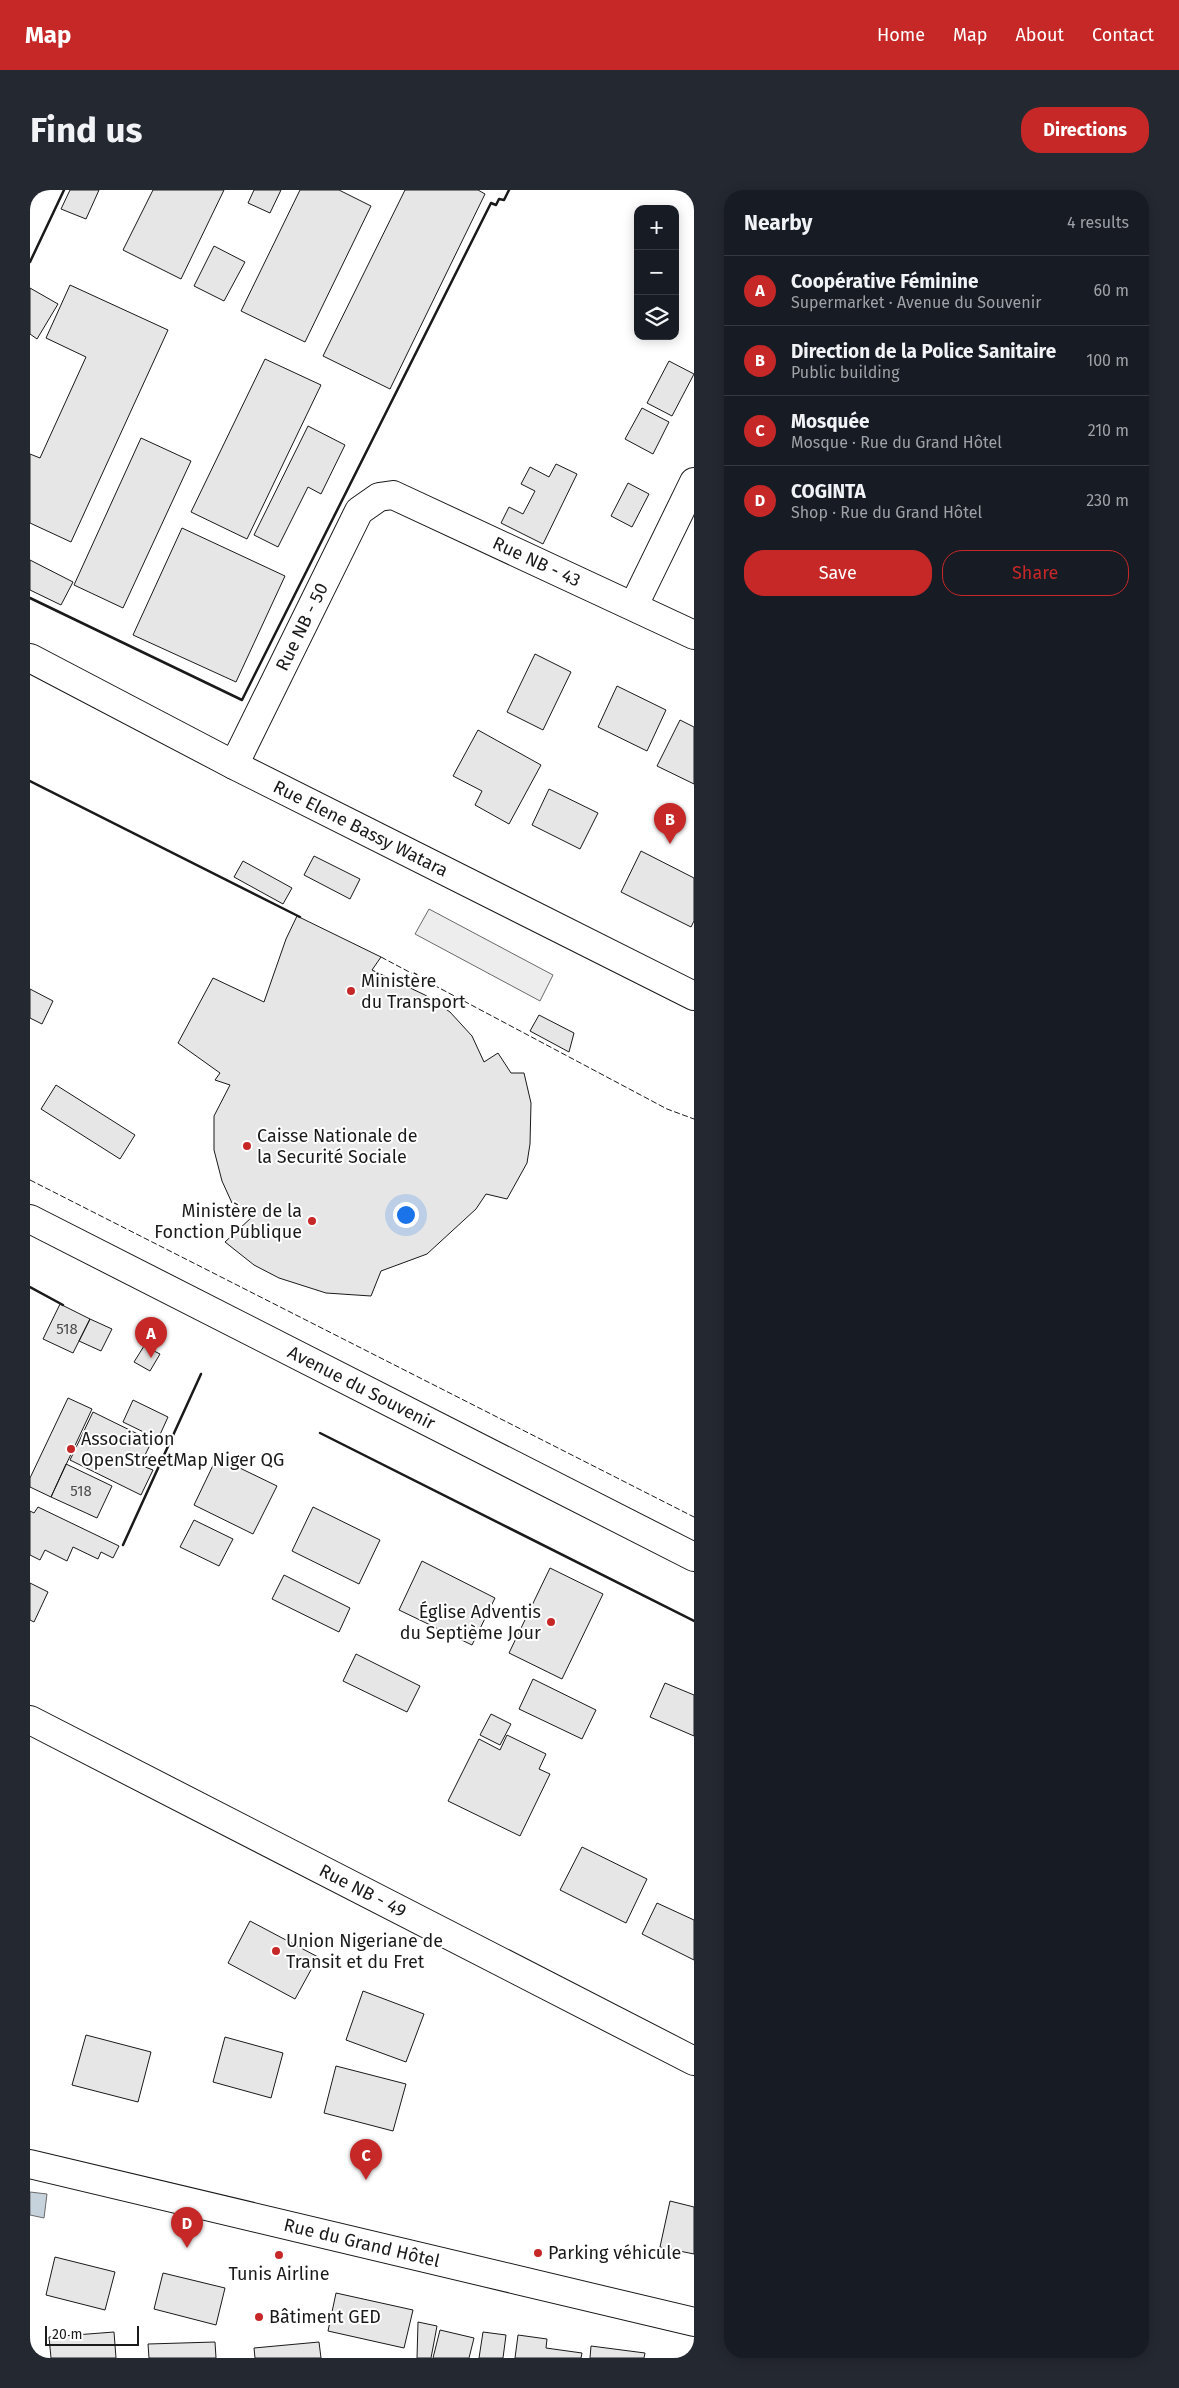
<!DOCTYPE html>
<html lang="en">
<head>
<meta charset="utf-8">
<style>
  body { margin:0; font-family:"Fira Sans",sans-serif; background:#242831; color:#f1f3f6 }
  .controls { position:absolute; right:15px; top:15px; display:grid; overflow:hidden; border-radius:10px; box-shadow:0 2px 12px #0003 }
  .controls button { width:45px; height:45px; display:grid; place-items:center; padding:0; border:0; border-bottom:1px solid #363941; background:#171b24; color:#f1f3f6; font:25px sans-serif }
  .scale { position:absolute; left:15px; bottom:12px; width:94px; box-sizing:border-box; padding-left:5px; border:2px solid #1a1a1a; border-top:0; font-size:14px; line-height:18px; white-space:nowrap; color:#1a1a1a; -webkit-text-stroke:4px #fff; paint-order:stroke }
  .you { position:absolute; left:375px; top:1024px; width:18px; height:18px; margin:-12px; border:4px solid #fff; border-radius:50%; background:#1a73e8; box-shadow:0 0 0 8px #1a73e833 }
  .badge { display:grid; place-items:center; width:32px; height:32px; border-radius:50%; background:#c62828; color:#fff; font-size:16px; font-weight:700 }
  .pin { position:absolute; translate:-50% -41px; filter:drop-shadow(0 1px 2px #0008) }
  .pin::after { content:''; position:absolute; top:26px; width:18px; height:15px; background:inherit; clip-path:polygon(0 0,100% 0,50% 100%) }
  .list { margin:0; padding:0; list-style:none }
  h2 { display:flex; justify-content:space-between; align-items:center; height:65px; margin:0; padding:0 20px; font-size:21px }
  h2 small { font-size:16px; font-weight:400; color:#9ea1a6 }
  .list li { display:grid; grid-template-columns:32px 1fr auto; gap:15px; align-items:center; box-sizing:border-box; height:70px; padding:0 20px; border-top:1px solid #363941 }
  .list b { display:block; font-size:19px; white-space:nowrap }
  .list p { margin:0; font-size:16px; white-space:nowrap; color:#9ea1a6 }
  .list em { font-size:16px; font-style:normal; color:#9ea1a6 }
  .actions { display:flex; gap:10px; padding:15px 20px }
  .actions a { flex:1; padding:11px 0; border:1px solid #c62828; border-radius:20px; text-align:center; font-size:18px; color:#c62828 }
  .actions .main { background:#c62828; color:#fff }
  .icon { flex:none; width:28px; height:28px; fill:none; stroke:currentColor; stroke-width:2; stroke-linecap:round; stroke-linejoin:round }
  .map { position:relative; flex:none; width:664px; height:2168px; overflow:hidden; border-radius:20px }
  header { display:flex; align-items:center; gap:30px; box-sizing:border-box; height:70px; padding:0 25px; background:#c62828; color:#fff }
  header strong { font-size:24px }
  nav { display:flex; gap:28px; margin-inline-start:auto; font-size:18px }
  .intro { display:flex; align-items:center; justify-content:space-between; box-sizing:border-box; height:120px; padding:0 30px }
  h1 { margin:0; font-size:35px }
  .button { padding:12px 22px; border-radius:20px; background:#c62828; color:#fff; font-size:18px; font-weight:700 }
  main { display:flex; gap:30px; padding:0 30px }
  aside { flex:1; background:#171b24; border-radius:20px; box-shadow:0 2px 12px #0003 }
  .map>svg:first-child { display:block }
  .parking { fill:#ededed; stroke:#6a6a6a }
  .water { fill:#c6d2dc; stroke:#6a6a6a }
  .building { fill:#e6e6e6; stroke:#1a1a1a }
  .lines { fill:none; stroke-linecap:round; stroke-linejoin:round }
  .street-casing { stroke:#1a1a1a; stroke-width:30 }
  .primary-casing { stroke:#1a1a1a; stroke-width:30 }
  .street { stroke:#fff; stroke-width:28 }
  .primary { stroke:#fff; stroke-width:28 }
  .fence { stroke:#1a1a1a; stroke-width:1; stroke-dasharray:6 2.5; stroke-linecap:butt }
  .wall { stroke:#1a1a1a; stroke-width:2.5 }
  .poi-dot { fill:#c62828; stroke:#fff; stroke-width:2 }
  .labels { text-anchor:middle; stroke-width:4; stroke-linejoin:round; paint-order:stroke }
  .number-label { font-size:15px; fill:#4d4d4d }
  .street-label { font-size:18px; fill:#1a1a1a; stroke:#fff }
  .poi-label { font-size:18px; fill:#1a1a1a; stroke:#fff; text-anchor:start }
</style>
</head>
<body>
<header>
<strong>Map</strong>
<nav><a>Home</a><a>Map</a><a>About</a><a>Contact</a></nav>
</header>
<div class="intro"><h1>Find us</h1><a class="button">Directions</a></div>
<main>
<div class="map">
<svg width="664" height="2168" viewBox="0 0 664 2168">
  <rect width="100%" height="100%" fill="#fff"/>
  <!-- parking -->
  <path class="parking" d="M399,719L523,785L510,811L385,744Z"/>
  <!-- water -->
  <path class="water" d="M0,2002L17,2004L14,2028L0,2025Z"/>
  <!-- building -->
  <path class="building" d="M40,0H69L56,29L31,19Z
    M123,0H194L151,89L93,60Z
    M224,0H251L240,23L218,13Z
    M270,0H309L341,16L275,152L211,121Z
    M375,0H448L455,4L360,199L293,166Z
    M184,56L215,72L194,111L164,96Z
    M40,95L138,140L41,352L0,333V264L10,268L56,167L16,148Z
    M0,98L28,114L7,149L0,144Z
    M235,169L291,195L217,349L161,322Z
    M639,171L664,184L642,226L617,213Z
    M612,218L639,232L623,264L595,249Z
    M278,236L315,255L291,304L278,297L248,357L224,345Z
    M111,248L161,271L93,418L44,395Z
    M526,274L547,284L513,354L471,333L479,317L493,324L505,301L491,294L500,277L519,287Z
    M598,293L619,304L602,337L581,326Z
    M152,338L255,386L206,492L103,445Z
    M0,370L43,392L31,415L0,400Z
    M505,464L541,482L513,540L477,522Z
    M587,496L636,520L617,561L568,537Z
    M650,530L664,537V594L627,576Z
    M448,540L511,575L479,634L445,615L452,601L423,586Z
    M519,599L568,623L550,659L502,635Z
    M611,661L664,688V731L661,737L591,702Z
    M284,666L330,689L320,709L274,685Z
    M213,671L262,698L253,714L204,687Z
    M267,726L351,767L342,780L395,805L420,822L442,846L454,872L468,863L481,883H494L501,913L500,954L497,973L477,1009L456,1004L446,1019L397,1064L351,1081L341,1106L296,1103L249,1088L224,1075L195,1052L222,1027L202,1013L192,991L184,960V926L200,895L185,890L190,883L148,853L183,788L234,812L256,749Z
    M0,799L23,811L12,834L0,828Z
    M509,825L544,843L539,862L500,841Z
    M26,895L105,945L90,969L11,919Z
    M30,1114L60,1129L43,1163L13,1149Z
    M60,1129L82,1139L71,1161L49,1151Z
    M114,1156L130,1164L120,1181L104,1172Z
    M38,1208L62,1219L21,1307L0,1297V1288Z
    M103,1210L138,1227L128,1249L93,1232Z
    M63,1222L122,1251L110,1275L123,1280L111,1305L40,1270Z
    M187,1267L247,1296L223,1344L164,1315Z
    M36,1274L82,1296L67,1328L21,1307Z
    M8,1317L89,1356L83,1368L71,1362L68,1369L43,1357L37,1371L15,1360L10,1370L0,1365V1321L4,1323Z
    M283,1317L350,1350L329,1394L262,1361Z
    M164,1330L203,1349L189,1376L150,1357Z
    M392,1371L465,1408L442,1455L369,1420Z
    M520,1378L573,1404L532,1489L479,1463Z
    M254,1385L320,1418L309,1442L242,1409Z
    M0,1393L18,1402L4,1432L0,1430Z
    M326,1464L390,1496L377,1522L313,1491Z
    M503,1489L566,1520L552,1549L489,1519Z
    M635,1493L664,1505V1546L620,1527Z
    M461,1524L481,1534L470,1555L450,1545Z
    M477,1545L516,1564L509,1579L520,1584L490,1646L418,1611L449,1549L470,1560Z
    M552,1657L617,1689L596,1733L530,1700Z
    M627,1713L664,1730V1770L612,1744Z
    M220,1731L288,1767L265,1809L198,1773Z
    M333,1801L394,1824L376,1872L316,1850Z
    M56,1845L121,1862L108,1912L42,1895Z
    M195,1847L253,1863L241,1908L183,1892Z
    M306,1876L376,1894L363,1941L294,1923Z
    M640,2011L664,2017V2064L630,2057Z
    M25,2067L85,2082L75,2120L16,2105Z
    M133,2083L195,2098L186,2135L124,2119Z
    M306,2103L383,2120L374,2158L298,2141Z
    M388,2132L407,2136L401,2168H387Z
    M410,2140L444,2148L439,2168H403Z
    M84,2142L86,2168H21L19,2147Z
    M453,2142L476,2145L473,2168H449Z
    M488,2145L517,2149L516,2158L552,2163L551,2168H485Z
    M185,2152L186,2168H119L118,2154Z
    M289,2152L291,2168H225L224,2158Z
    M561,2156L615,2163L614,2168H560Z"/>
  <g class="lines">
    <defs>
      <g id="street">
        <path d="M604,415L664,292"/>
        <path id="s1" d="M204,575L329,321L349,307L363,305L664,445"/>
        <path id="s2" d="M0,1530L664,1871"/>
        <path id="s3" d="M0,1974L664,2132"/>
      </g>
      <g id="primary">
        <path id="s4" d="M0,468L204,575L664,806"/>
        <path id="s5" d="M0,1029L664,1367"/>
      </g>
    </defs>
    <!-- street casing -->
    <use href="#street" class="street-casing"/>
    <!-- primary casing -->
    <use href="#primary" class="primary-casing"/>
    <!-- street -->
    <use href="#street" class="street"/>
    <!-- primary -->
    <use href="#primary" class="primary"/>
    <!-- fence -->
    <path class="fence" d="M351,767L637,919L664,929
      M0,990L664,1327"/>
    <!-- wall -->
    <path class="wall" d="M0,72L34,0
      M0,408L212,510L461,13L466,15L469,9L474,10L479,0
      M0,591L270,727
      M0,1097L33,1115
      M290,1243L664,1431
      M93,1355L171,1184"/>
  </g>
  <!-- markers -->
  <g class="poi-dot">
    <circle cx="321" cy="801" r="5"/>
    <circle cx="217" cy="956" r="5"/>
    <circle cx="282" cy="1031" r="5"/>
    <circle cx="41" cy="1259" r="5"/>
    <circle cx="521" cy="1432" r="5"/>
    <circle cx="246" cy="1761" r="5"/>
    <circle cx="508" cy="2063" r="5"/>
    <circle cx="249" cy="2065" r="5"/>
    <circle cx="229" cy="2127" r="5"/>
  </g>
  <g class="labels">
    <!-- number labels -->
    <g class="number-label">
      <text x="37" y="1144">518</text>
      <text x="51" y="1306">518</text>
    </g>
    <!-- street labels -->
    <g class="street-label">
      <text dy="6" stroke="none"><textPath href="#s1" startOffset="480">Rue NB - 43</textPath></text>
      <text dy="6" stroke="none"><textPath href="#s1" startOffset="154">Rue NB - 50</textPath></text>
      <text dy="6" stroke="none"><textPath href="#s4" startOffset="372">Rue Elene Bassy Watara</textPath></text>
      <text dy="6" stroke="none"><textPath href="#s5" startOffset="372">Avenue du Souvenir</textPath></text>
      <text dy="6" stroke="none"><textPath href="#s2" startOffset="374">Rue NB - 49</textPath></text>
      <text dy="6" stroke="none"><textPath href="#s3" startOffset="341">Rue du Grand Hôtel</textPath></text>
    </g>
    <!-- poi labels -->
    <g class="poi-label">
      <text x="331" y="797">Ministère<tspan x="331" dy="21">du Transport</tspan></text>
      <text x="227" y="952">Caisse Nationale de<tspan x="227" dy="21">la Securité Sociale</tspan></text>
      <text x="272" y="1027" text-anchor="end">Ministère de la<tspan x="272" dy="21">Fonction Publique</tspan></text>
      <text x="51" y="1255">Association<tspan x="51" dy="21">OpenStreetMap Niger QG</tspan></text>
      <text x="511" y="1428" text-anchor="end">Église Adventis<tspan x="511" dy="21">du Septième Jour</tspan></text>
      <text x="256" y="1757">Union Nigeriane de<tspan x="256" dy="21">Transit et du Fret</tspan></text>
      <text x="518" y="2069">Parking véhicule</text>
      <text x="249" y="2090" text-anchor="middle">Tunis Airline</text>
      <text x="239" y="2133">Bâtiment GED</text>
    </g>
  </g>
</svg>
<div class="controls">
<button>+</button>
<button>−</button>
<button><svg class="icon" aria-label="layers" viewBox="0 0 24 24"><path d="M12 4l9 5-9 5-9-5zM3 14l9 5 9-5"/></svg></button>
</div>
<div class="scale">20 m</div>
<div class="you"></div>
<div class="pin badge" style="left:121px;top:1168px">A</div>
<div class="pin badge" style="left:640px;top:654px">B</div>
<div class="pin badge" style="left:336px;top:1990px">C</div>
<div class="pin badge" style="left:157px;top:2058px">D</div>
</div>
<aside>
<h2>Nearby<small>4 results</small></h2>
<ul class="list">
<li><span class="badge">A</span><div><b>Coopérative Féminine</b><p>Supermarket · Avenue du Souvenir</p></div><em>60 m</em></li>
<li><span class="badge">B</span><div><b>Direction de la Police Sanitaire</b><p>Public building</p></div><em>100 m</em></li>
<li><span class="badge">C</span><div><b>Mosquée</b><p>Mosque · Rue du Grand Hôtel</p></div><em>210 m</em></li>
<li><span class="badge">D</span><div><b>COGINTA</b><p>Shop · Rue du Grand Hôtel</p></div><em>230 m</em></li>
</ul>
<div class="actions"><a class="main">Save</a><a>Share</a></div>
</aside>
</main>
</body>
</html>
